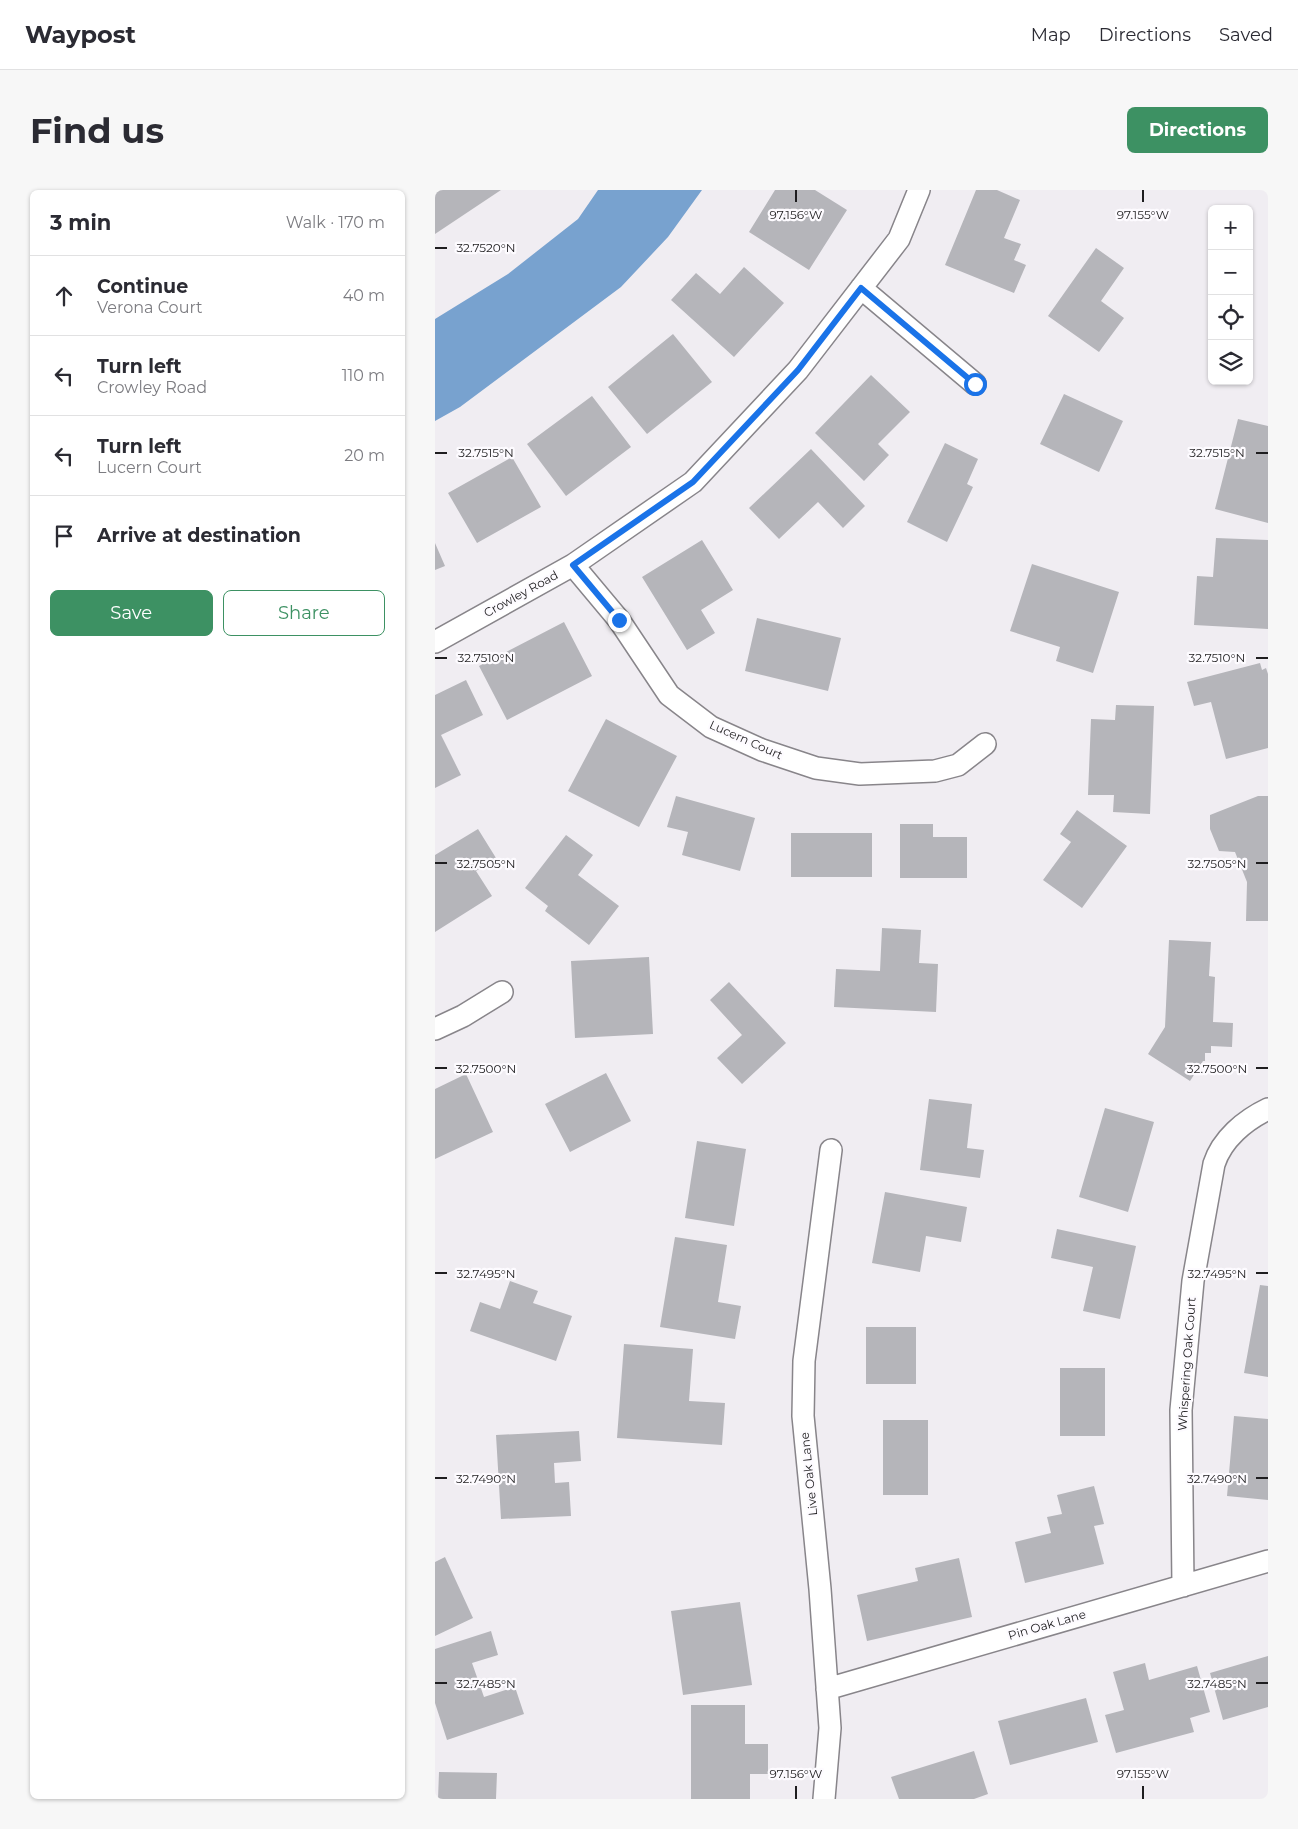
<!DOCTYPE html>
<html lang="en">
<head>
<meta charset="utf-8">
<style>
  body { margin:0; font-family:Montserrat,sans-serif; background:#f7f7f7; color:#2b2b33 }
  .controls { position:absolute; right:15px; top:15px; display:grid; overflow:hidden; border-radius:8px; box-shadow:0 1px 4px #0004 }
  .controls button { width:45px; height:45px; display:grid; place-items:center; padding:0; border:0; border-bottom:1px solid #e1e1e2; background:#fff; color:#2b2b33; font:25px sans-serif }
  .stop { position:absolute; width:15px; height:15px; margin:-11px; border:4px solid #1a73e8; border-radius:50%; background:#fff }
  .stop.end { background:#1a73e8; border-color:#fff; box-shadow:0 1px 5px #0008 }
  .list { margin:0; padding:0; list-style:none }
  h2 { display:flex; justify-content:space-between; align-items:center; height:65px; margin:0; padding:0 20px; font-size:21px }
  h2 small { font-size:16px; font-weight:400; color:#7c7c81 }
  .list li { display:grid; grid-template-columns:32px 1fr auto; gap:15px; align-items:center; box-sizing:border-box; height:80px; padding:0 20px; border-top:1px solid #e1e1e2 }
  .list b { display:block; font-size:19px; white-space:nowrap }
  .list p { margin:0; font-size:16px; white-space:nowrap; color:#7c7c81 }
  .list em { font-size:16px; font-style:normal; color:#7c7c81 }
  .actions { display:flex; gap:10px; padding:15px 20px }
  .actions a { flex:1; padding:11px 0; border:1px solid #3d9163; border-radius:8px; text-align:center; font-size:18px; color:#3d9163 }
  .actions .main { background:#3d9163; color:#fff }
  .icon { flex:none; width:28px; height:28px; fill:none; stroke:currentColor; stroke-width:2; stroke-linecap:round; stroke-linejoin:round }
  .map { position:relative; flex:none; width:833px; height:1609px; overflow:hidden; border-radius:8px }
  header { display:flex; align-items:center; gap:30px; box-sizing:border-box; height:70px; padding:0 25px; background:#fff; border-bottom:1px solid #e1e1e2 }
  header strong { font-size:24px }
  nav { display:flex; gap:28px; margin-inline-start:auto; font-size:18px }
  .intro { display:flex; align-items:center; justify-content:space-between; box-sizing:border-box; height:120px; padding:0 30px }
  h1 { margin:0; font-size:35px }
  .button { padding:12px 22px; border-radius:8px; background:#3d9163; color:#fff; font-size:18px; font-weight:700 }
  main { display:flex; gap:30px; padding:0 30px }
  aside { flex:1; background:#fff; border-radius:8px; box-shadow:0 1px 4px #0004 }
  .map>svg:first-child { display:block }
  .water { fill:#78a2cf }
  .building { fill:#b5b5ba }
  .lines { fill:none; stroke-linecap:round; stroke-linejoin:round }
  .minor-casing { stroke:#88858a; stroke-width:24 }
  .minor { stroke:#fff; stroke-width:21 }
  .route { stroke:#1a73e8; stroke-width:6 }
  .ticks { fill:none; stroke:#1e1d1f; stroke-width:2 }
  .labels { text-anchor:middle; stroke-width:4.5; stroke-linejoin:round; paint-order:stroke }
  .street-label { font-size:12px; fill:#1e1d1f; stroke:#fdfbff }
  .ticks-label { font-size:12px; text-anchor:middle; fill:#1e1d1f; stroke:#fdfbff; stroke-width:4.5; stroke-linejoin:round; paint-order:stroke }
</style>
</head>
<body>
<header>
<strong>Waypost</strong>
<nav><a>Map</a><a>Directions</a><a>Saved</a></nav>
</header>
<div class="intro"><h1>Find us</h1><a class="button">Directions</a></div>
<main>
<aside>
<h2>3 min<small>Walk · 170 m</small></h2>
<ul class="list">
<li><svg class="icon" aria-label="ahead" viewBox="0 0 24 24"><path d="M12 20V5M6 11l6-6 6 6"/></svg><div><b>Continue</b><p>Verona Court</p></div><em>40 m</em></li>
<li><svg class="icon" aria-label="left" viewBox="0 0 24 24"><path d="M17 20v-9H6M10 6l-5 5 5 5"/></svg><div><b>Turn left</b><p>Crowley Road</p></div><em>110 m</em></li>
<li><svg class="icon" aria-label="left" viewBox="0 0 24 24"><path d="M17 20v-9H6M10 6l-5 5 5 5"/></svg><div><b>Turn left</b><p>Lucern Court</p></div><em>20 m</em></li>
<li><svg class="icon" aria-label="arrive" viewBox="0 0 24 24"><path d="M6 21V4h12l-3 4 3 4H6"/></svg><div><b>Arrive at destination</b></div></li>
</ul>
<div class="actions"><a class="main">Save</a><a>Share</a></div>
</aside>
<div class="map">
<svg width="833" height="1609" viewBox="0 0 833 1609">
  <rect width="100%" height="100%" fill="#f0edf2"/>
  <!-- water -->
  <path class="water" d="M163,0H267L233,47L186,97L25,217L0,231V129L73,84L143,29Z"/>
  <!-- building -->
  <path class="building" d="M0,0H66L0,44Z
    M340,0H380L412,20L374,80L314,42Z
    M541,0H562L585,10L569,48L586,54L579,70L591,75L579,103L510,75Z
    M661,58L689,78L666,111L689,128L664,162L613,126Z
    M309,77L349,113L299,167L236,110L261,83L285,104Z
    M238,144L277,192L212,244L173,197Z
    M436,185L475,222L443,254L454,265L429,291L380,243Z
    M629,204L688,231L664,282L605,254Z
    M157,206L196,257L131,306L92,254Z
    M803,229L833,236V333L780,319Z
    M510,253L543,269L532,294L538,297L512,352L472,332Z
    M376,259L430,316L408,338L383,312L344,349L314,318Z
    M77,267L106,317L42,353L13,303Z
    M781,348L833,350V439L759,435L762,386L778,387Z
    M267,350L298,400L266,420L280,443L252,460L207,387Z
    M0,353L10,376L0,380Z
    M597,374L684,402L658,483L621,471L625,457L575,441Z
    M322,428L406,448L393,501L310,481Z
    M129,432L157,486L72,530L44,476Z
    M825,473L827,480L831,478L833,484V558L791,569L776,512L759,516L752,492Z
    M31,490L48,525L6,545L26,585L0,598V505Z
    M681,515L719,516L715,624L678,622L679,605H653L656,529L680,530Z
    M171,529L242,566L204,637L133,601Z
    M241,606L320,628L305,681L247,665L253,642L232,637Z
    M823,606H833V731H811L812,692L800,662L784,661L775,639V625Z
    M642,620L692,656L647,718L608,690L636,652L625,644Z
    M465,634H498V647H532V688H465Z
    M43,639L61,668L41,681L57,706L0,742V665Z
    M356,643H437V687H356Z
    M131,645L158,665L143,685L184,716L154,755L110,721L113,716L90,698Z
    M447,738L486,740L484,773L503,774L501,822L399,817L401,779L445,781Z
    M734,750L776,752L774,786L780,787L778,832L798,833L797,857L776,856V863H770V871H768L755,891L713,864L730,837Z
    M214,767L218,844L140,848L136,771Z
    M294,792L351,853L307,894L282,868L307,845L275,810Z
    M171,883L196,931L135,962L110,914Z
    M31,884L58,942L0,969V899Z
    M494,909L537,914L532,958L549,960L545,988L485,980Z
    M670,918L719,932L693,1022L644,1007Z
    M262,951L311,959L299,1036L250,1028Z
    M450,1002L532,1017L526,1052L491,1046L485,1082L437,1073Z
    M622,1039L701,1056L685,1129L648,1121L658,1077L616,1068Z
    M240,1047L292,1055L283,1112L306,1116L300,1149L225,1137Z
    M75,1091L103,1101L98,1113L137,1126L121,1171L35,1141L45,1112L65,1119Z
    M825,1095L833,1096V1187L809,1183Z
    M431,1137H481V1194H431Z
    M189,1154L258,1159L254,1211L290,1213L287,1255L182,1248Z
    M625,1178H670V1246H625Z
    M799,1226L833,1229V1310L792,1306Z
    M448,1230H493V1305H448Z
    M144,1241L146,1271L119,1273L120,1293L134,1292L136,1326L66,1329L61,1245Z
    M659,1296L669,1334L659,1336L669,1374L590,1393L580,1352L616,1343L612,1327L627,1324L622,1305Z
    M10,1367L38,1428L0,1446V1372Z
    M524,1368L537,1427L432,1451L422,1405L483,1391L480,1378Z
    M305,1412L317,1495L248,1505L236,1421Z
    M56,1441L63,1465L37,1473L49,1507L80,1497L89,1524L12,1550L0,1513V1459Z
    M833,1466V1517L788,1530L775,1483Z
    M710,1473L714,1490L762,1476L775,1522L755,1528L759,1542L681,1563L670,1525L689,1520L678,1482Z
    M651,1508L663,1552L575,1575L563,1531Z
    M256,1515H310V1554H333V1584H315V1609H256Z
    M539,1561L553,1604L539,1609H464L456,1587Z
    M4,1582L62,1583L61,1609H3Z"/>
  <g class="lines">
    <defs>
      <path id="minor" d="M426,98L540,194
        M138,375L184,430L234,505L276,537L327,560L381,578L425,584L500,581L523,575L550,554
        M0,452L138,375L258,292L363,180L464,49L484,0
        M0,839L28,826L67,802
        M748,1396L746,1220L758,1091L779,974C787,949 810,930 833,919
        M392,1499L833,1371
        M389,1609L395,1538L385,1399L368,1226L369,1171L396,960"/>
    </defs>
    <!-- minor casing -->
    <use href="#minor" class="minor-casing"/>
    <!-- minor -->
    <use href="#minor" class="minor"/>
  </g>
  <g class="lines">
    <!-- route -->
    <path class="route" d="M184,430L138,375L258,292L363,180L426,98L540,194"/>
  </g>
  <!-- ticks -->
  <path class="ticks" d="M361,0V12M708,0V12M0,58H12M0,263H12M821,263H833M0,468H12M821,468H833M0,673H12M821,673H833M0,878H12M821,878H833M0,1083H12M821,1083H833M0,1288H12M821,1288H833M0,1493H12M821,1493H833M361,1596V1609M708,1596V1609"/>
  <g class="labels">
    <!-- street labels -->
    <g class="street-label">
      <text transform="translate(86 404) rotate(-29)" y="4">Crowley Road</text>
      <text transform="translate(311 550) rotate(24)" y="4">Lucern Court</text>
      <text transform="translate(752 1174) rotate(-86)" y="4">Whispering Oak Court</text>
      <text transform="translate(374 1284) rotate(-96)" y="4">Live Oak Lane</text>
      <text transform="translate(612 1435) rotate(-16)" y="4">Pin Oak Lane</text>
    </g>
  </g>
  <g class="ticks-label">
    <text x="361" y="29">97.156°W</text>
    <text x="708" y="29">97.155°W</text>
    <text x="51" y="62">32.7520°N</text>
    <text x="51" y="267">32.7515°N</text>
    <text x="782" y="267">32.7515°N</text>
    <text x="51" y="472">32.7510°N</text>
    <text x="782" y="472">32.7510°N</text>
    <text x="51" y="678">32.7505°N</text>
    <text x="782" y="678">32.7505°N</text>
    <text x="51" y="883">32.7500°N</text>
    <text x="782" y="883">32.7500°N</text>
    <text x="51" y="1088">32.7495°N</text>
    <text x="782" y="1088">32.7495°N</text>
    <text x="51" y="1293">32.7490°N</text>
    <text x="782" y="1293">32.7490°N</text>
    <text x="51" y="1498">32.7485°N</text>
    <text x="782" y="1498">32.7485°N</text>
    <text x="361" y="1588">97.156°W</text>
    <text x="708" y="1588">97.155°W</text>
  </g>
</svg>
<div class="controls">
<button>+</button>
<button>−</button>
<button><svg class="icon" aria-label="locate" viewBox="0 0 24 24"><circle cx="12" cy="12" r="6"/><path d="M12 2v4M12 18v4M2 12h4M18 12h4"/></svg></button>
<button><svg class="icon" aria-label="layers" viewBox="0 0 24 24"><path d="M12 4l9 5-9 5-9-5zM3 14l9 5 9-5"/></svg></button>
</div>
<div class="stop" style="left:540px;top:194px"></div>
<div class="stop end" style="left:184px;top:430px"></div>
</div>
</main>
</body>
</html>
